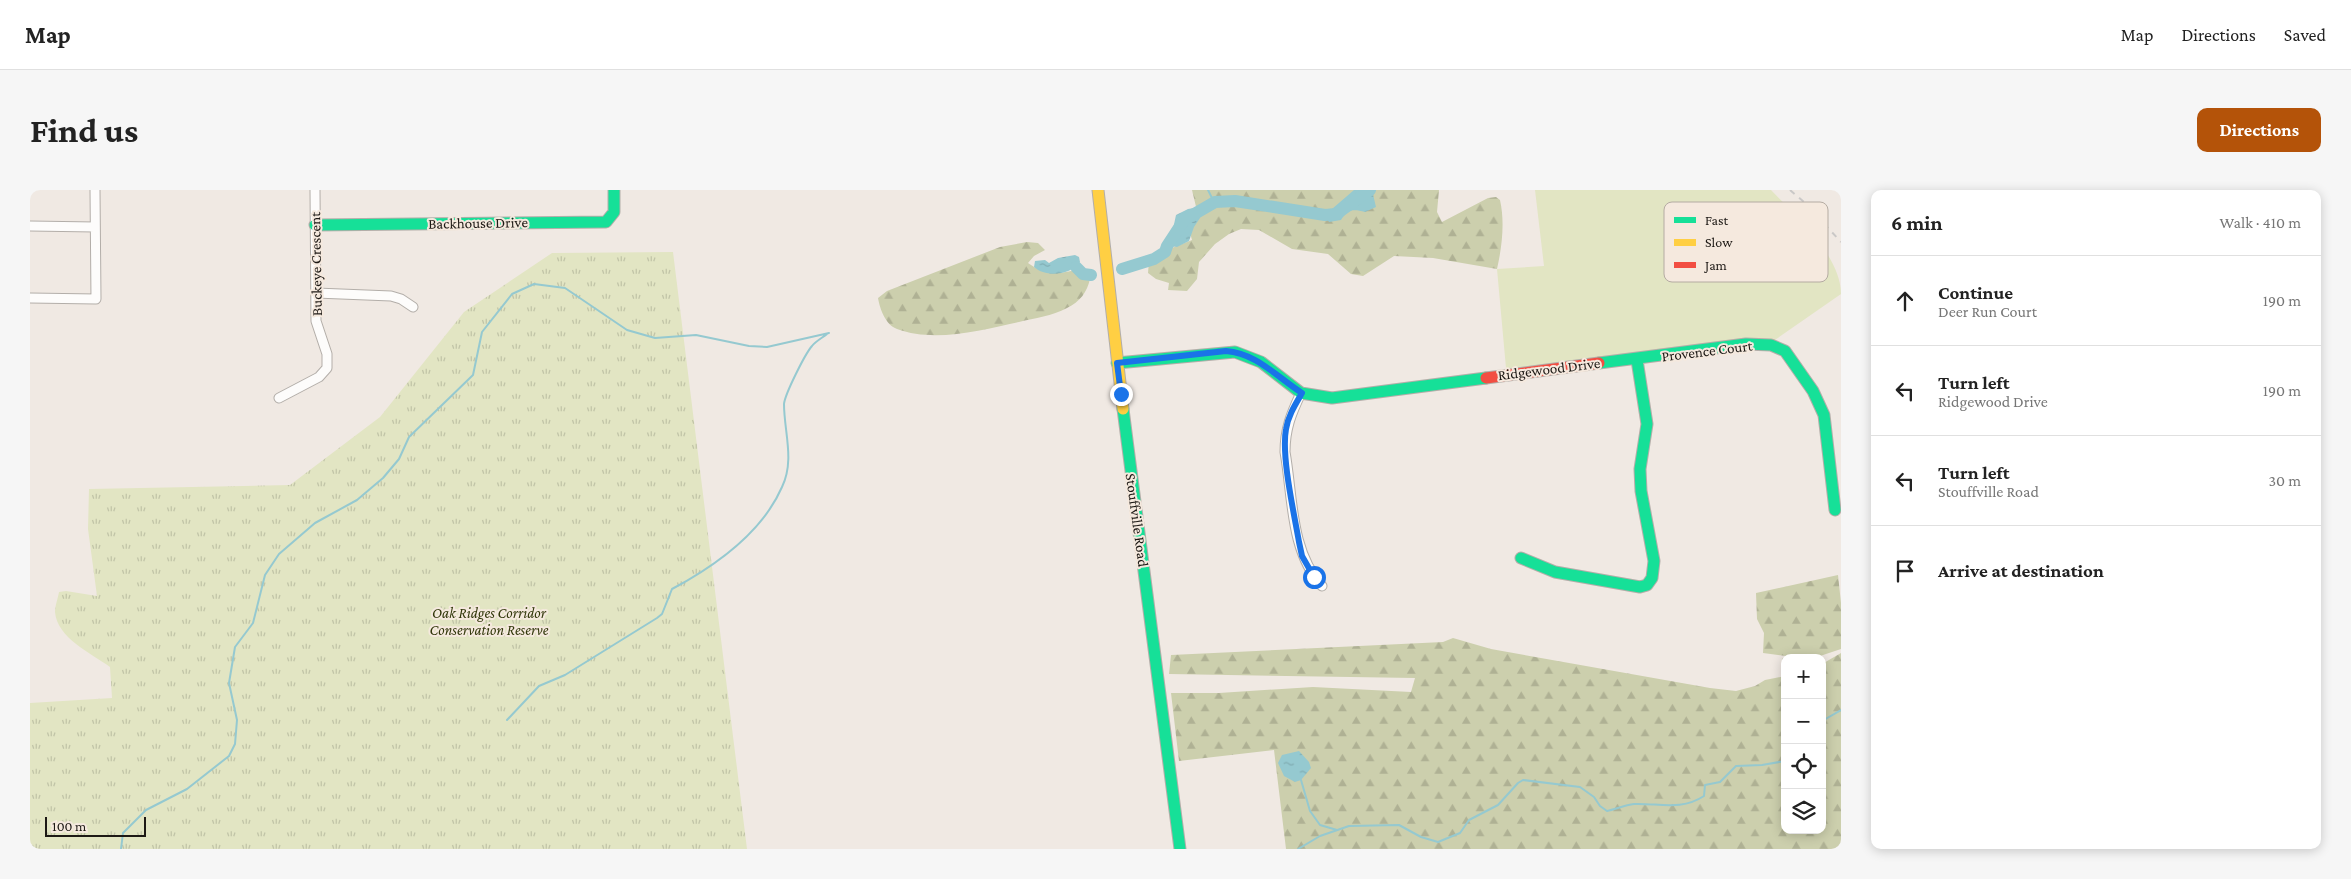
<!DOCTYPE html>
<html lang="en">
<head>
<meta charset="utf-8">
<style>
  body { margin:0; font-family:"Crimson Pro",serif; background:#f6f6f6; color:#222 }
  .controls { position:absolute; right:15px; bottom:15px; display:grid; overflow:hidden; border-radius:10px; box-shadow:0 2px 12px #0003 }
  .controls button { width:45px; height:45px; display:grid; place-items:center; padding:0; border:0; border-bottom:1px solid #e0e0e0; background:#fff; color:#222; font:25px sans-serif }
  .scale { position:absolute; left:15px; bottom:12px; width:101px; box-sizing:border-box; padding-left:5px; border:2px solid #1d1915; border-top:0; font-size:14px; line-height:18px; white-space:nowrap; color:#1d1915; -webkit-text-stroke:4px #f5e9de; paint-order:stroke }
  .stop { position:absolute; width:15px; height:15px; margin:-11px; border:4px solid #1a73e8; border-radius:50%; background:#fff }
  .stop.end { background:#1a73e8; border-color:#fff; box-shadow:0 1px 5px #0008 }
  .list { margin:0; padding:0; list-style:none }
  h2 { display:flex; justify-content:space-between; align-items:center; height:65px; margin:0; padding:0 20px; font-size:21px }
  h2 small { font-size:16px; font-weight:400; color:#767676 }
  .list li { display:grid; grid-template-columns:32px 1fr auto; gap:15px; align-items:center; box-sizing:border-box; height:90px; padding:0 20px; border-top:1px solid #e0e0e0 }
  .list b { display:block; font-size:19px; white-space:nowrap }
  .list p { margin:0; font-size:16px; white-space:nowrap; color:#767676 }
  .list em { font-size:16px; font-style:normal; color:#767676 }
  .icon { flex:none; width:28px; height:28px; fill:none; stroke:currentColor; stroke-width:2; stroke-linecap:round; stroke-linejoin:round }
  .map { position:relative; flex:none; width:1811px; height:659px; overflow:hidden; border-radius:10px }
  header { display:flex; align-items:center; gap:30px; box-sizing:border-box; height:70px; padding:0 25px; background:#fff; border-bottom:1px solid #e0e0e0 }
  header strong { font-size:24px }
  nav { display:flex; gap:28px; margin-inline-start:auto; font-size:18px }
  .intro { display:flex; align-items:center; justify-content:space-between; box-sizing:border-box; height:120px; padding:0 30px }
  h1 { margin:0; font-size:35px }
  .button { padding:12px 22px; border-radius:10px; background:#b45309; color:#fff; font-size:18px; font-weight:700 }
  main { display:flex; gap:30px; padding:0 30px }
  aside { flex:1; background:#fff; border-radius:10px; box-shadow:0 2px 12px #0003 }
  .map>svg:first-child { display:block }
  .grass { fill:#e2e5c3 }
  .forest { fill:url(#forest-firs) }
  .park { fill:url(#park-tufts) }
  .water { fill:url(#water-ripples) }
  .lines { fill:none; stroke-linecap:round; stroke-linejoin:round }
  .stream { stroke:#95c9d0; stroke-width:2 }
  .river { stroke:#95c9d0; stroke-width:12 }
  .street-casing { stroke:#b3aea9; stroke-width:11 }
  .fast-casing { stroke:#b3aea9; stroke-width:13 }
  .slow-casing { stroke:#b3aea9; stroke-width:13 }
  .jam-casing { stroke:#b3aea9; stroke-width:13 }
  .street { stroke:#fdfcfb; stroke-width:9 }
  .fast { stroke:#16e098; stroke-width:11 }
  .slow { stroke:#ffcf43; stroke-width:11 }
  .jam { stroke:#f24e42; stroke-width:11 }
  .rail { stroke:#cac8c7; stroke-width:2; stroke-dasharray:6 6; stroke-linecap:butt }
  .route { stroke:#1a73e8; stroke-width:6 }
  .labels { text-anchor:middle; stroke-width:4; stroke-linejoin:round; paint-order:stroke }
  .street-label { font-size:15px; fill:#1d1915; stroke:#f5e9de }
  .park-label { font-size:15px; font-style:italic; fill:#31370a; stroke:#f5e9de }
  .key { fill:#f5e9de; stroke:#b4aba2; stroke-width:1 }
  .key-label { font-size:14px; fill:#1d1915 }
</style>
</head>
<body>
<header>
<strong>Map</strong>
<nav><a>Map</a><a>Directions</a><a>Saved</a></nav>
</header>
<div class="intro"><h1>Find us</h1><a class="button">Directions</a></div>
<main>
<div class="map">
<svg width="1811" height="659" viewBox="0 0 1811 659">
  <defs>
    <pattern id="forest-firs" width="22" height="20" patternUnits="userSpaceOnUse" patternTransform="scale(1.25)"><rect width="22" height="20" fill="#cccfad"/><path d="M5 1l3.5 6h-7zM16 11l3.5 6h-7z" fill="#afb194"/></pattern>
    <pattern id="park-tufts" width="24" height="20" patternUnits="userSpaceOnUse" patternTransform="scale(1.25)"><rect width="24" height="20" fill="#e2e5c3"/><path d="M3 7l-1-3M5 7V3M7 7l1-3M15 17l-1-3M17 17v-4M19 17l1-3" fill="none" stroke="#c1c4a7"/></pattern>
    <pattern id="water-ripples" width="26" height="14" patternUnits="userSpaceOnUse" patternTransform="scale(1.25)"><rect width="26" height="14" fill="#95c9d0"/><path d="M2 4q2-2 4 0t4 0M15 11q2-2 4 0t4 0" fill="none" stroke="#80acb2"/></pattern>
  </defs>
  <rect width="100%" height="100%" fill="#f0e9e3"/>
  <!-- grass -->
  <path class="grass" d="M1505,0H1741C1766,26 1811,66 1811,104L1732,159L1477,189L1467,79L1514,76Z"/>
  <!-- forest -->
  <path class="forest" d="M1162,0H1409L1407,22L1412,32L1458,8L1466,7L1470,10C1475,32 1472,57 1467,79L1403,68L1364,66L1333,86L1321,84L1298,64L1262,59L1229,40L1211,39L1199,44L1185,54L1169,72L1167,89L1157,101L1138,100L1139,93L1126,89L1118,83L1119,71L1137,60L1162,50L1159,39L1168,25Z
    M997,52L1008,53L1015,60L1004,66L998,73C1014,85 1032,85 1051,78L1060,89C1057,102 1050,112 1037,118C1022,126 1005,128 989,132C953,140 904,153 867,139C856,135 850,120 848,108L857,101L970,57Z
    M1808,385L1811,413V459L1784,468H1755V477L1752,478V469L1756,466L1733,463L1734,443L1727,429L1726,403Z
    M1423,448L1461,459L1680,498L1706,501L1725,496L1735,490L1755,486V640H1792V474L1811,463V659H1256L1244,560L1149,571L1141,503H1189L1283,497L1381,502L1385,488L1139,484L1141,465L1413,452Z"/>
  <!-- park -->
  <path class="park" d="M643,62L717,659H0V513L82,508L80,477C61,463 27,448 25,422C25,416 28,408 29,402L36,401L67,406L58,339L59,299L260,295L350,227L434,122L522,63Z"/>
  <!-- water -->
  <path class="water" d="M1324,0H1342L1346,17L1335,22C1323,19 1318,19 1311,30L1299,32L1295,25Z
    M1164,18L1169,21L1170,28L1164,37L1159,51L1147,57L1136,55L1135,49L1143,39L1146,25L1158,19Z
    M1045,65L1049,67L1050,72C1041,85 1016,88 1004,77L1005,71L1015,70L1019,73L1028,68Z
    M1269,561L1279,572L1281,578L1271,590L1265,592L1254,586L1248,573L1252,565Z"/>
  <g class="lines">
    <!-- stream -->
    <path class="stream" d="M1178,0L1184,12
      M477,530L509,496L535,485L627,428L632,424L642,399C685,376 732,343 752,297C765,270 754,242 754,214C755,204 775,164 782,156C786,151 792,148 797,144
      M1792,531L1811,520
      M1271,590L1280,621L1290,635L1307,640
      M91,659L93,643L116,620L157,599L199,566L205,554L207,530L199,493L205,457L223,433L235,385L249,364L285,333L327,310L353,288L369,269L379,247L443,185L452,142L482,104L504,94L535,98L597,140L625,148L666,145L719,156L737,157L799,143
      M1268,659L1290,646L1319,636L1369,635L1391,647L1408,652L1430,643L1439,630L1468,615L1488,593L1493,590L1550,597L1564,607L1570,616L1577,621C1586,619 1595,615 1604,614C1629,613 1651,621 1674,606L1675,595L1690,592L1706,576L1732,575L1755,571"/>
    <!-- river -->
    <path class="river" d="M1046,77L1053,84L1061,85
      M1092,79L1124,69L1135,62L1137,56L1154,30L1185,12L1205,11L1295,25L1306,24L1340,0"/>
    <defs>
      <path id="street" d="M0,36L65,37
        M286,103L361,106L371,109L383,117
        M0,108L66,109L65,0
        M1271,203C1261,224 1255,239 1255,262C1263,307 1260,361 1292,396
        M249,208L289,187L297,178V164L286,131L285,0"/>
      <path id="fast" d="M285,35L576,32L584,22V0
        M1087,173L1205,162L1231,172L1271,203L1302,208L1456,188
        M1569,173L1716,154L1741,155L1755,161L1783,201L1794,225L1805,320
        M1093,219L1150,659
        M1491,368L1525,382L1610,397L1617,395L1622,388L1624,371L1611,301L1610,279L1617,234L1607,170"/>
      <path id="slow" d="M1068,0L1093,219"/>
      <path id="jam" d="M1456,188L1569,173"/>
    </defs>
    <!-- street casing -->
    <use href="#street" class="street-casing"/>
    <!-- fast casing -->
    <use href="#fast" class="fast-casing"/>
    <!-- slow casing -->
    <use href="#slow" class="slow-casing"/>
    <!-- jam casing -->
    <use href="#jam" class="jam-casing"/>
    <!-- street -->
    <use href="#street" class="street"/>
    <!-- fast -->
    <use href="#fast" class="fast"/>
    <!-- slow -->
    <use href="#slow" class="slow"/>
    <!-- jam -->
    <use href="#jam" class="jam"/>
    <!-- rail -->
    <path class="rail" d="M1760,0L1774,12L1811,52"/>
  </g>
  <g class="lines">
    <!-- route -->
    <path class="route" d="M1091,204L1087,173L1196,161C1226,163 1247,187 1272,203C1265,215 1258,226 1256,239C1251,266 1264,323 1269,352L1272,366L1284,387"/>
  </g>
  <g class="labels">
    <!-- street labels -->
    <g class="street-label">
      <text transform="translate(448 33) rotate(-1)" y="5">Backhouse Drive</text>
      <text transform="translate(286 74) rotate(-91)" y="5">Buckeye Crescent</text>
      <text transform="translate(1677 161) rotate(-7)" y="5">Provence Court</text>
      <text transform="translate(1519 179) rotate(-7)" y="5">Ridgewood Drive</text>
      <text transform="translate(1107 330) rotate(82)" y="5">Stouffville Road</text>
    </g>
    <!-- park labels -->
    <g class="park-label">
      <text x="459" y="428">Oak Ridges Corridor<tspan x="459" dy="17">Conservation Reserve</tspan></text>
    </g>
  </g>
  <!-- legend -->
  <rect x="1634" y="12" width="164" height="80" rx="8" class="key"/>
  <rect x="1644" y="27" width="22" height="6" fill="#16e098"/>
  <rect x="1644" y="49" width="22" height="7" fill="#ffcf43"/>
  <rect x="1644" y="72" width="22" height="6" fill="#f24e42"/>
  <g class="key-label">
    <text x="1675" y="35">Fast</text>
    <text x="1675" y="57">Slow</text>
    <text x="1675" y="80">Jam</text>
  </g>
</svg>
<div class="controls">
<button>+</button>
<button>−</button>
<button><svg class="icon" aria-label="locate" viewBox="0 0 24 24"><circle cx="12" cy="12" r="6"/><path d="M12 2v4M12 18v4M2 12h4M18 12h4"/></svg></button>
<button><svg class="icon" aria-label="layers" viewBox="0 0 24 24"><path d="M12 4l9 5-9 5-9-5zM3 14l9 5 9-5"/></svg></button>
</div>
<div class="scale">100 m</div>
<div class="stop" style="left:1284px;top:387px"></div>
<div class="stop end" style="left:1091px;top:204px"></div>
</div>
<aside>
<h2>6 min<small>Walk · 410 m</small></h2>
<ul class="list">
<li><svg class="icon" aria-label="ahead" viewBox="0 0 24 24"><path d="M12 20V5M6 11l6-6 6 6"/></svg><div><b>Continue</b><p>Deer Run Court</p></div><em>190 m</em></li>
<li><svg class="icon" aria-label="left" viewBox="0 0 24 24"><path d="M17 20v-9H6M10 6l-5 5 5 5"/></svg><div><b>Turn left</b><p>Ridgewood Drive</p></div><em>190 m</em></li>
<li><svg class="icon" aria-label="left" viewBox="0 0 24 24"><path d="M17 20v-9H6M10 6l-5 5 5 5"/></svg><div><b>Turn left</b><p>Stouffville Road</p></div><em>30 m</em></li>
<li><svg class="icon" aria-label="arrive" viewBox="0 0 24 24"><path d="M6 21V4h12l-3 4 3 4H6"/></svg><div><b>Arrive at destination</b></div></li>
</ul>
</aside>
</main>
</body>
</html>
